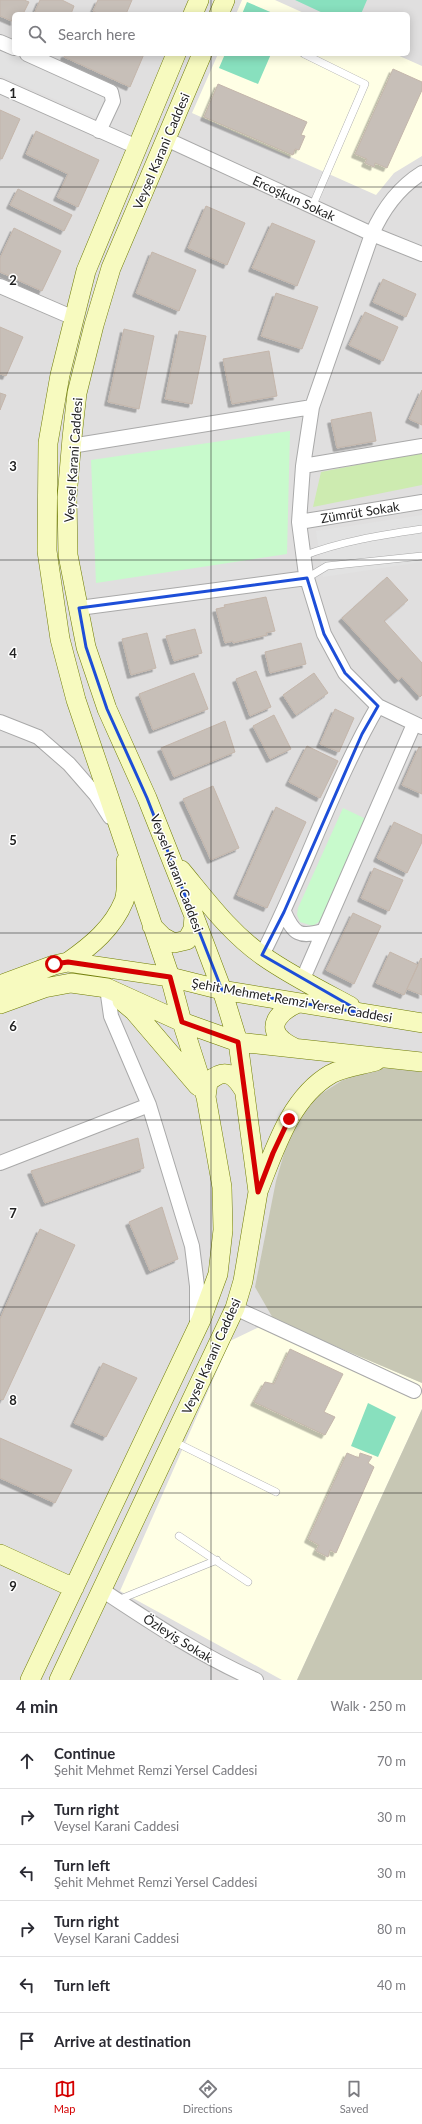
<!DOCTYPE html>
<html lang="en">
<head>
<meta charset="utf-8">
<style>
  body { margin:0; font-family:Lato,sans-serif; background:#f7f7f7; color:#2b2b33 }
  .stop { position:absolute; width:12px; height:12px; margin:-9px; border:3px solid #d40000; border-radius:50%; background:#fff }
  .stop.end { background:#d40000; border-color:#fff; box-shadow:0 1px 4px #0008 }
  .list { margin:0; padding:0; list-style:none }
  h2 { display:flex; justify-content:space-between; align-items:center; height:52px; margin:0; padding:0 16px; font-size:17px }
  h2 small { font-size:13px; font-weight:400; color:#7c7c81 }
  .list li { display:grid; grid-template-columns:26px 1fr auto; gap:12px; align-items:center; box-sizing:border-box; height:56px; padding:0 16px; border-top:1px solid #e1e1e2 }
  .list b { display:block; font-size:15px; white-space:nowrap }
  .list p { margin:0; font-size:13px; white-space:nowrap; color:#7c7c81 }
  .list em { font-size:13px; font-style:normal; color:#7c7c81 }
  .icon { flex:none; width:22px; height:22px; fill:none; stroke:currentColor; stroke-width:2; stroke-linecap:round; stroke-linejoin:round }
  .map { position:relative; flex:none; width:422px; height:1680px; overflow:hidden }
  .search { position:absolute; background:#fff; box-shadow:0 2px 10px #0003; left:12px; right:12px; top:12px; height:44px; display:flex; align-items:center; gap:10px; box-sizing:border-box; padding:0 14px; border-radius:6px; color:#7c7c81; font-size:15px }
  .sheet { height:388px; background:#fff }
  nav { display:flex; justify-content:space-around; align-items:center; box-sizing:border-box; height:56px; border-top:1px solid #e1e1e2; background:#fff; font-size:11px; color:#7c7c81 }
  nav a { display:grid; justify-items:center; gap:2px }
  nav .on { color:#d40000 }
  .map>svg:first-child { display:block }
  .residential { fill:#e0dfdf; fill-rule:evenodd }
  .education { fill:#ffffe5 }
  .construction { fill:#c7c7b4 }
  .grass { fill:#cdebb0 }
  .park { fill:#c8facc }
  .pitch { fill:#88e0be }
  .parking { fill:#e2e2e2 }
  .building { fill:#c7bfb8; stroke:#c4b6ab; filter:url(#shadow) }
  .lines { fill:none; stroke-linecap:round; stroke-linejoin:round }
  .lane-casing { stroke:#a9a9a9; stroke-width:8 }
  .street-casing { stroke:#a9a9a9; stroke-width:16 }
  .secondary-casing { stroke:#707d05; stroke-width:20 }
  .lane { stroke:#fff; stroke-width:7 }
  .street { stroke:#fff; stroke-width:14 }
  .secondary { stroke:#f7fabf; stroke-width:19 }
  .route { stroke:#d40000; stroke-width:5 }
  .marked { fill:none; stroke:#1d4ed8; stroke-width:3; stroke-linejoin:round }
  .grid { fill:none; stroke:#222; stroke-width:1; stroke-opacity:0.55 }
  .labels { text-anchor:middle; stroke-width:3; stroke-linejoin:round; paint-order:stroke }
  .street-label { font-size:13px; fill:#222; stroke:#fff }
  .grid-label { font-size:13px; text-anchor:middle; font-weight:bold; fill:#222; stroke:#fff; stroke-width:3; stroke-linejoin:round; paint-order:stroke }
</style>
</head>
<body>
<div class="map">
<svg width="422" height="1680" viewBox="0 0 422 1680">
  <defs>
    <filter id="shadow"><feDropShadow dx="-3.5" dy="3.5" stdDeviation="0" flood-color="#0004"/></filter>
  </defs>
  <rect width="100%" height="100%" fill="#f2efe9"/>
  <!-- residential -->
  <path class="residential" d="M0,0H422V1680H0ZM14,14H408V54H14Z"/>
  <!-- education -->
  <path class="education" d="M242,0H275L306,14H236Z
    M218,54H395L422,66V156L394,173L376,195L192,113Z
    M274,1320L422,1383V1409L297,1680H282L120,1591L230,1341Z"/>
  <!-- construction -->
  <path class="construction" d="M383,1068L422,1072V1383L274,1320L255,1287L276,1181L290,1133L313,1099L343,1080Z
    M422,1409V1680H297Z"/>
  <!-- grass -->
  <path class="grass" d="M422,452V485L313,507L321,472Z"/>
  <!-- park -->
  <path class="park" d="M290,431L287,554L96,583L91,460Z
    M343,808L366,819L320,921L313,926L300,922L297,915L298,908Z"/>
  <!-- pitch -->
  <path class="pitch" d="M295,0H367L361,14H325Z
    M247,2L275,14H242Z
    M225,54H271L258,84L219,68Z
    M368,1403L396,1417L378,1457L351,1446Z"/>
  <!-- parking -->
  <path class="parking" d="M0,49L106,97L97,118L0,75Z
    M422,515V562L323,577L316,531Z"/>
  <!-- building -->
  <path class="building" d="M0,0H24L29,2L23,14H14V22L0,16Z
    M40,0H62L74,6L71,14H34Z
    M98,0H132L126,14H99L93,11Z
    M65,54H144L130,87L64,57Z
    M393,69L422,82V90L387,168L375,163L374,167L365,163L367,159L355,154Z
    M218,84L307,122L301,135L305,136L299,150L295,149L293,155L204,117Z
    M0,110L20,119L2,159L0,158Z
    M36,131L99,160L78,207L57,197L68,174L26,154Z
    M18,189L72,215L64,231L10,205Z
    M206,206L245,223L227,265L188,248Z
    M272,223L315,241L297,286L252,268Z
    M14,228L61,251L42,291L0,272V258Z
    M152,252L196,270L179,311L136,293Z
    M383,279L416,294L406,317L373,302Z
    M276,293L318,307L302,349L261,336Z
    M365,312L398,327L383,361L349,345Z
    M0,327L23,337L6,376L0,374Z
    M124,329L154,336L139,409L108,402Z
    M179,331L206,336L192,404L165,399Z
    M269,351L277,396L232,404L223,359Z
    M422,390V425L409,419Z
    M0,393L6,395L0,410Z
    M371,412L376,441L337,448L331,420Z
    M387,577L408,600L384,621L422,663V695L420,697L402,677L398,680L342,618Z
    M266,597L275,631L266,633L267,635L233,643V641L225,643L216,609L225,607L224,605Z
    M195,629L202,653L174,661L166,636Z
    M147,633L156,668L131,675L122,639Z
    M301,643L306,664L270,673L265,652Z
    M256,671L271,707L250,716L236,679Z
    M194,673L208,709L153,730L139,694Z
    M314,673L328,693L296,715L283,695Z
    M335,709L354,718L339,752L320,744Z
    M274,715L291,749L270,759L253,726Z
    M225,721L235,752L174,777L161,748Z
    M307,746L338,761L320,798L289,782Z
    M419,747L422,749V794L402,785Z
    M213,786L239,848L211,860L183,799Z
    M276,807L306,822L267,908L237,895Z
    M394,822L422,835V842L407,873L377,858Z
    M374,868L403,880L389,911L361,898Z
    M353,913L381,926L354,984L326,970Z
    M390,952L418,965L404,995L376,983Z
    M421,958L422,959V995L407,989Z
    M138,1138L144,1168L45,1203L31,1171Z
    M162,1207L178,1259L150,1271L129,1222Z
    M40,1229L75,1245L3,1400L0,1399V1319Z
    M290,1349L343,1374L324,1412L335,1417L325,1435L254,1402L265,1382L274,1384Z
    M103,1363L137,1378L106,1437L74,1423Z
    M0,1438L72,1470L55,1503L0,1478Z
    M347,1453L359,1458L360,1453L372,1457L368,1463L374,1467L336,1553L330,1550L328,1557L316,1551L319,1545L308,1539Z"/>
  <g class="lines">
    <defs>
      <path id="lane" d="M304,54L365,84L312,207
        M303,556C341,541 382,535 422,529
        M307,578L327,566L422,556
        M173,1441L276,1492
        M179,1536L248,1582
        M118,1600L217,1560"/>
      <path id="street" d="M0,42L14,48
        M27,54L111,92L113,101L99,131
        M0,86L137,147
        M166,139L372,234L422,254
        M422,173C398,188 383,209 372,234L312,407L303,466L299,522L306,575L324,634L345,673L378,706L422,727
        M0,286L74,318
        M71,446L312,407
        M303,466L422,446
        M299,522L422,502
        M79,608L307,578
        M0,722L38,737L69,764L96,795L110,817
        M284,912C294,934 299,938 323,931
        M262,955C304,874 332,785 378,706
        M302,981L414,724
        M107,988L111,1016L149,1105L192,1246L197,1286V1323
        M0,1163L149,1105
        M235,1308L414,1391
        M102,1590C152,1623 201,1656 256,1680"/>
      <path id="secondary" d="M193,14L199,0
        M219,14L225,0
        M181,870C206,900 230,933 263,956C290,975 320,990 350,1006
        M152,926L163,937L174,943L187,940L193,929L194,916
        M68,962C91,946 113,928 124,901C128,890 126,872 126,861
        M0,985L54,965L68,962L170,977L222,990L422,1023
        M122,1001L134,1011L198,1086
        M0,1004L44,988L71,983L107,988L182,1022L238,1042L422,1062
        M295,1048C291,1046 285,1043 282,1040C264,1024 284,1009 298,1003
        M206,1097L208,1082C226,1066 235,1075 245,1092
        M259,1189C275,1148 291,1097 331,1074C344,1067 362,1065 376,1061
        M0,1554L74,1588
        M30,1680L201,1320L218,1274L223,1230L222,1187L206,1097L182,1022L170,977L76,700L60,639L47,551L48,443L60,375L86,271L176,54
        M59,1680L235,1308L243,1281L258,1192L238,1042L222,990L194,916L147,798L107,709L86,647L68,555L67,497L72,438L77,393L94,325L111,268L202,54"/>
    </defs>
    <!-- lane casing -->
    <use href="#lane" class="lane-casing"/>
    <!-- street casing -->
    <use href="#street" class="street-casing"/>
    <!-- secondary casing -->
    <use href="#secondary" class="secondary-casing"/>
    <!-- lane -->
    <use href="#lane" class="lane"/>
    <!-- street -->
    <use href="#street" class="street"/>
    <!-- secondary -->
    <use href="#secondary" class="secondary"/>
  </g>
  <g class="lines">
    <!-- route -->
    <path class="route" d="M54,964L68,962L170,977L182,1022L238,1042L258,1192L273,1153L289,1119"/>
  </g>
  <!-- marked area -->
  <path class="marked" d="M307,578L324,634L345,673L378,706L362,734L284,912L262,955L363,1013L222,990L147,798L107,709L86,647L79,608Z"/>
  <!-- grid -->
  <path class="grid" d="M211,0V14M211,54V1680M0,187H422M0,373H422M0,560H422M0,747H422M0,933H422M0,1120H422M0,1307H422M0,1493H422"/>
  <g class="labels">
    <!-- street labels -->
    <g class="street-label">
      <text transform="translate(161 151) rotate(-67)" y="5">Veysel Karani Caddesi</text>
      <text transform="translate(294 198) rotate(25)" y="5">Ercoşkun Sokak</text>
      <text transform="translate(73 460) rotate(-86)" y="5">Veysel Karani Caddesi</text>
      <text transform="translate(360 512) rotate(-9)" y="5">Zümrüt Sokak</text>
      <text transform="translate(177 873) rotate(69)" y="5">Veysel Karani Caddesi</text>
      <text transform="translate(292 1000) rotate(10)" y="5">Şehit Mehmet Remzi Yersel Caddesi</text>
      <text transform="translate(211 1356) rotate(-66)" y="5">Veysel Karani Caddesi</text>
      <text transform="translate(178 1638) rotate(32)" y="5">Özleyiş Sokak</text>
    </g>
  </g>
  <g class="grid-label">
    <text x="13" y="98">1</text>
    <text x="13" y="285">2</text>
    <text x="13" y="471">3</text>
    <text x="13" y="658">4</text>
    <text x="13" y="845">5</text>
    <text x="13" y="1031">6</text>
    <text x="13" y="1218">7</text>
    <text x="13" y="1405">8</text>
    <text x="13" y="1591">9</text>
  </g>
</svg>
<div class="stop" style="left:54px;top:964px"></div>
<div class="stop end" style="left:289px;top:1119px"></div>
<div class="search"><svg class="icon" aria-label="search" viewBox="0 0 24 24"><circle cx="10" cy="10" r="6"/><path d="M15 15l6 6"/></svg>Search here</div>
</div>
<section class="sheet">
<h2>4 min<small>Walk · 250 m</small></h2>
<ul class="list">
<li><svg class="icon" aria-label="ahead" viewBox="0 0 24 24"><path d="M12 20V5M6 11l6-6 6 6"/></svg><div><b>Continue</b><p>Şehit Mehmet Remzi Yersel Caddesi</p></div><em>70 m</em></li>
<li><svg class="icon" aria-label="right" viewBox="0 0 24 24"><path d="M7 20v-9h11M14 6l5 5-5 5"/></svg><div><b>Turn right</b><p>Veysel Karani Caddesi</p></div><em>30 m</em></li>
<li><svg class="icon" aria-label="left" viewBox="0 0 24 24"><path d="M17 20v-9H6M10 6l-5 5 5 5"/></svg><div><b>Turn left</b><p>Şehit Mehmet Remzi Yersel Caddesi</p></div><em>30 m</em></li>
<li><svg class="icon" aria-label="right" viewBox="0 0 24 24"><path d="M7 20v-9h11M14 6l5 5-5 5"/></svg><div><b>Turn right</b><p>Veysel Karani Caddesi</p></div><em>80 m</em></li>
<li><svg class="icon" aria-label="left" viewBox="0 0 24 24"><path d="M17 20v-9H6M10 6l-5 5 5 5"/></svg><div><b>Turn left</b></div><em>40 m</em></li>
<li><svg class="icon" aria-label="arrive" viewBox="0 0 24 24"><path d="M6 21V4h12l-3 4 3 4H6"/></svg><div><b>Arrive at destination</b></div></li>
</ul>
</section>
<nav>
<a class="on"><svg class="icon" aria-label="map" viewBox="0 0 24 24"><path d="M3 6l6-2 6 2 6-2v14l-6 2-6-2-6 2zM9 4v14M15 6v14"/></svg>Map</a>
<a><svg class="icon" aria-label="directions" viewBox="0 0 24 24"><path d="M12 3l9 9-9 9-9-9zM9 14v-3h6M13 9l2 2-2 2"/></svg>Directions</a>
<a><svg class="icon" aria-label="saved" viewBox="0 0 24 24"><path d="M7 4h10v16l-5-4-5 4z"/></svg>Saved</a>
</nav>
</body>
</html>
